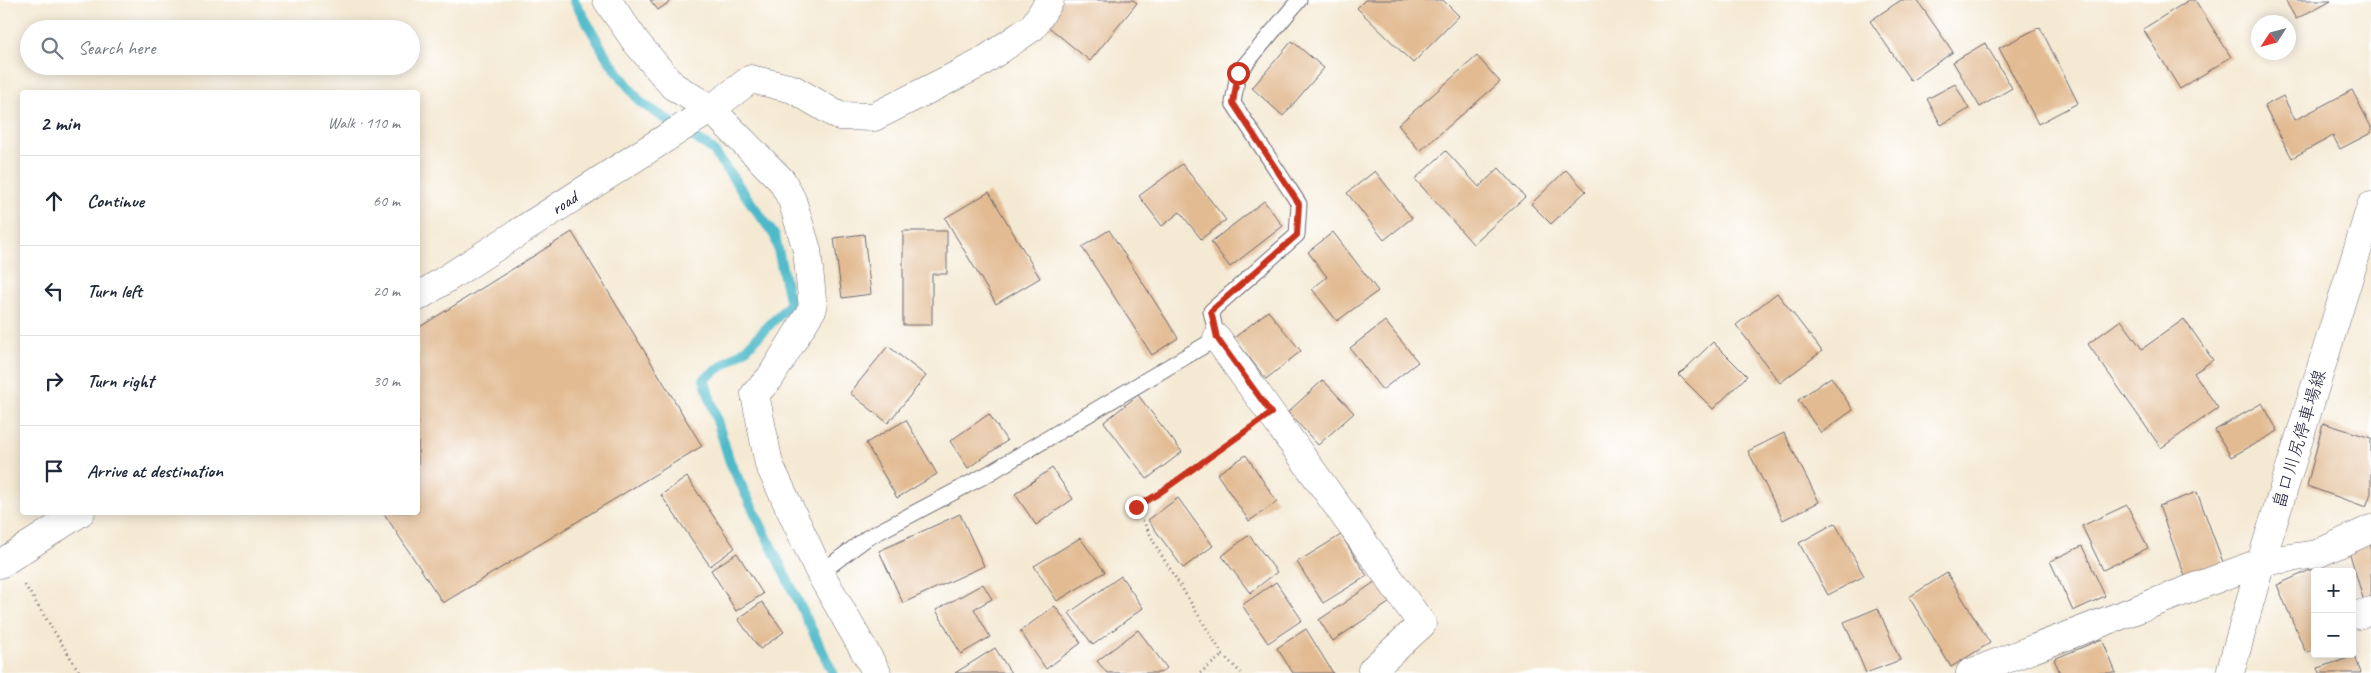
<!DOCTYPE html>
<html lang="en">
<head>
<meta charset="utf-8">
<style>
  body { margin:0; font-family:Caveat,"Klee One",sans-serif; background:#f2f2f3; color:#1f2937 }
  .controls { position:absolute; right:15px; bottom:15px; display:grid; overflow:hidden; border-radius:5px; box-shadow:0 2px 12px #0003 }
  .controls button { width:45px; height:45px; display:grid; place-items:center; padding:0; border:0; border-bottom:1px solid #e0e1e3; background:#fff; color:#1f2937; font:25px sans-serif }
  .compass { position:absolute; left:2251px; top:15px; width:45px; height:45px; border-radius:50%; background:#fff; box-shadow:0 2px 12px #0003; rotate:234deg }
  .stop { position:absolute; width:15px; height:15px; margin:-11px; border:4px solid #c8321e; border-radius:50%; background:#fff }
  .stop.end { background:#c8321e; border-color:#fff; box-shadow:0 1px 5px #0008 }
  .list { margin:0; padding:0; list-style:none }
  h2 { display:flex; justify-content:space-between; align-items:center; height:65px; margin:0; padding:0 20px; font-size:21px }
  h2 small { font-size:16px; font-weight:400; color:#747a83 }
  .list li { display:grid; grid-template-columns:32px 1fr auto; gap:15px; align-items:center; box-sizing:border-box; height:90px; padding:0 20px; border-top:1px solid #e0e1e3 }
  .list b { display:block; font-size:19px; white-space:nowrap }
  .list em { font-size:16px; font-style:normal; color:#747a83 }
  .icon { flex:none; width:28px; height:28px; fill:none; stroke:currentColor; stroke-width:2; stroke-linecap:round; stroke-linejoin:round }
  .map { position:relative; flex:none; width:2371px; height:673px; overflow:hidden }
  .search { position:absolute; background:#fff; box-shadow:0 2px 12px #0003; left:20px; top:20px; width:400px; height:55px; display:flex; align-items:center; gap:12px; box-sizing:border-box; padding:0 18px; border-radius:28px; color:#747a83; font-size:19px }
  .panel { position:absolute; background:#fff; box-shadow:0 2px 12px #0003; left:20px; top:90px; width:400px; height:425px; border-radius:5px }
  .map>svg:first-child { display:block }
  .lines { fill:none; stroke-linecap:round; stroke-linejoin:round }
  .stream { stroke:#4db9c9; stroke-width:10 }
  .building { fill:#e2bb93 }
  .service-casing { stroke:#6c6870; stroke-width:17 }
  .minor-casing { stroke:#6c6870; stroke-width:29 }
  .tertiary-casing { stroke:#6c6870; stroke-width:29 }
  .secondary-casing { stroke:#6c6870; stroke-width:29 }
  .path { stroke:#6c6870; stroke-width:3; stroke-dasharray:1 4; stroke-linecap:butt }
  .service { stroke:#fff; stroke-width:15 }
  .minor { stroke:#fff; stroke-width:28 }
  .tertiary { stroke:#fff; stroke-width:28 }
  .secondary { stroke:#fff; stroke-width:28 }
  .route { stroke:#c8321e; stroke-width:6 }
  .labels { text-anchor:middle; stroke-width:4; stroke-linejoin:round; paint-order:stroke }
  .street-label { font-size:18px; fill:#22223b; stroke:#fff }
</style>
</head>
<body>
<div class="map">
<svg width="2371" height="673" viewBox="0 0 2371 673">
  <rect width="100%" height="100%" fill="#fff"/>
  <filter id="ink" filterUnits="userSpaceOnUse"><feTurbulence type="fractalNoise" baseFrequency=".02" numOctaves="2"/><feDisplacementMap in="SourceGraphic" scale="10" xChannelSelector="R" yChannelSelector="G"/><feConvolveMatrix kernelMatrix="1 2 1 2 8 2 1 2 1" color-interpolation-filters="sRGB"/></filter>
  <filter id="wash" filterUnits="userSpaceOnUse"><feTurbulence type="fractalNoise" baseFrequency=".0096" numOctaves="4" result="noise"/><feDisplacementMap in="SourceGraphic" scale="20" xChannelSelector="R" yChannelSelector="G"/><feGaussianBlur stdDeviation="1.12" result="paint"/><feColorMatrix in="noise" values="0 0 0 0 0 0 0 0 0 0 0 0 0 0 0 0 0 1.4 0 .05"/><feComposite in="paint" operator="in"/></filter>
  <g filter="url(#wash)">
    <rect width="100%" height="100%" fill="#f4e9d3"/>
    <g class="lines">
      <!-- stream -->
      <path class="stream" d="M574,0L606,56L640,102L712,149L775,236L790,304L746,349L704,379L730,462L833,673"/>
    </g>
    <g id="blocks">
      <!-- building -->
      <path class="building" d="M650,0H672L658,10Z
        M1055,0H1133L1137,3L1090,61L1039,19Z
        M1365,0H1443L1459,16L1413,63L1357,8Z
        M1901,0H1917L1953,52L1911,81L1870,21Z
        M2189,0H2195L2231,57L2180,89L2143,29Z
        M2285,0H2331L2296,19Z
        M2040,27L2078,103L2038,124L1999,48Z
        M1292,41L1324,68L1283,116L1252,88Z
        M1985,43L2012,88L1980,107L1953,62Z
        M1477,56L1500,82L1420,151L1398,125Z
        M1955,84L1969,109L1941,125L1927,99Z
        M2352,90L2371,127V133L2340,149L2333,136L2292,158L2264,106L2283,96L2295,120Z
        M1446,151L1479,187L1499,168L1525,197L1473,244L1415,179Z
        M1182,164L1226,220L1201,239L1180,212L1162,226L1139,196Z
        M1566,170L1586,191L1551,224L1531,204Z
        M1375,171L1412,218L1384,240L1347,193Z
        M989,192L1040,278L996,304L945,218Z
        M1264,201L1283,226L1230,267L1211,242Z
        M1109,230L1178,338L1152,355L1082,247Z
        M903,231H947V274H932V325H903Z
        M572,232L702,446L443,603L383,512H418V328Z
        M1333,232L1378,291L1337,321L1312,289L1327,277L1308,252Z
        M864,234L871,294L842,298L834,238Z
        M1777,293L1822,351L1780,383L1736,325Z
        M1268,311L1301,351L1266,379L1234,338Z
        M2184,319L2213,360L2194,373L2218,408L2161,448L2088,344L2121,320L2142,349Z
        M1385,321L1418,362L1382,390L1350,348Z
        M1713,342L1747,376L1713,409L1679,375Z
        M888,346L926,376L888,423L850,393Z
        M1831,377L1853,410L1821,433L1798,400Z
        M1323,380L1354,413L1318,445L1288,412Z
        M1138,395L1182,452L1147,479L1104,422Z
        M2262,403L2278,431L2231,457L2215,430Z
        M989,414L1007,441L968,468L950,441Z
        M906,420L937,474L897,498L866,443Z
        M2323,423L2371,438V493L2366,507L2307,486Z
        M1784,433L1819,502L1783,520L1748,451Z
        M1246,455L1277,502L1249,521L1217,474Z
        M1052,468L1073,499L1036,525L1015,494Z
        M687,477L735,548L710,566L661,495Z
        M2197,492L2224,565L2186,579L2159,506Z
        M1178,498L1213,546L1183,568L1148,520Z
        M2127,505L2148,548L2103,570L2082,526Z
        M960,514L984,566L903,603L879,551Z
        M1835,523L1864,576L1828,595L1799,543Z
        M1249,535L1277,572L1250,593L1222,556Z
        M1341,535L1367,576L1323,603L1297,562Z
        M2371,536V603L2365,605L2347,544Z
        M1080,538L1105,572L1057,601L1034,566Z
        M2082,546L2105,596L2073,611L2050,561Z
        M737,553L763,594L736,611L711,570Z
        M2319,566L2322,572H2315V649L2306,653L2277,585Z
        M1947,573L1990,643L1951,667L1909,597Z
        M1121,576L1143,608L1093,645L1069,613Z
        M1379,579L1393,600L1333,641L1319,620Z
        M1276,582L1302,620L1268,643L1242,605Z
        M983,584L992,599L974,609L990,637L961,654L936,610Z
        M762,602L784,632L760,649L738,619Z
        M1055,606L1081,643L1046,669L1020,631Z
        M1878,608L1900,660L1866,673L1844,622Z
        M1306,629L1333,673H1293L1277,648Z
        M1138,630L1167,668L1160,673H1107L1097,661Z
        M2102,639L2116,673H2060L2054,659Z
        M995,648L1011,673H955Z
        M2355,656L2361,673H2319L2317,668Z"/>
    </g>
  </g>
  <g filter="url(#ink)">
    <use href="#blocks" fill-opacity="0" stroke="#6c6870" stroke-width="1"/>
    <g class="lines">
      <defs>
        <path id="service" d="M820,573L867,538L986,475L1217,338L1211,311L1297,235L1299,204L1233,103L1238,73L1299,0"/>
        <path id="minor" d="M711,109L782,181L792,200L807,250L813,308L770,378L755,394L769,464L820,573L877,673
          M418,297L711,109L751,79L793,89L839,116L874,117L979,64L1033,27L1050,0
          M1217,338L1422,624L1372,670L1374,673
          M0,564L81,512
          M2358,615L2371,611
          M1970,673L2261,562L2317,554L2371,529"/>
        <path id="tertiary" d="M607,0L636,42L673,86L711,109"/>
        <path id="secondary" d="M2230,673L2261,562L2371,206"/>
      </defs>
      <!-- service casing -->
      <use href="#service" class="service-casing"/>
      <!-- minor casing -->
      <use href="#minor" class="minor-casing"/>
      <!-- tertiary casing -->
      <use href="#tertiary" class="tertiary-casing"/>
      <!-- secondary casing -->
      <use href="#secondary" class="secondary-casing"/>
      <!-- path -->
      <path class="path" d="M25,585L80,673
        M1223,655L1241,673
        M1200,673L1223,655L1157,548L1136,507L1246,431"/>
      <!-- service -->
      <use href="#service" class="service"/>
      <!-- minor -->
      <use href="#minor" class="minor"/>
      <!-- tertiary -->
      <use href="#tertiary" class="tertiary"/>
      <!-- secondary -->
      <use href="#secondary" class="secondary"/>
    </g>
  </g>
  <g class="lines" filter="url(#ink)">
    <!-- route -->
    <path class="route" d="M1136,507L1158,494L1271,413L1217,338L1211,311L1297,235L1299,204L1233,103L1238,73"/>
  </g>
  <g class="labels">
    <!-- street labels -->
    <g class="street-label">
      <text transform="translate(564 203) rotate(-33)" y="6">road</text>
      <text transform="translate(2299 439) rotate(-73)" y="6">畠口川尻停車場線</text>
    </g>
  </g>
</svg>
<div class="controls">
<button>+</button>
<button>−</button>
</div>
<svg class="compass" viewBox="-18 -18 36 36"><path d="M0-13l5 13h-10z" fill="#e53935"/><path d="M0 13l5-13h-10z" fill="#747a83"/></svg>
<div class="stop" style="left:1238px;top:73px"></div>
<div class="stop end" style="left:1136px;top:507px"></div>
<div class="search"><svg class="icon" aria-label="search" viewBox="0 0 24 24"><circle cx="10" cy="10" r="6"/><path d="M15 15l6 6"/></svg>Search here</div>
<section class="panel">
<h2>2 min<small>Walk · 110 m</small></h2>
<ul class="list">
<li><svg class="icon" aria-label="ahead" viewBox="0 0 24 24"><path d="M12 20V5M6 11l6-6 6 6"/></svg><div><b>Continue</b></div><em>60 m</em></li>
<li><svg class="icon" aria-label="left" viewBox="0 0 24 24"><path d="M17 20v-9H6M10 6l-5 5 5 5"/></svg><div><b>Turn left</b></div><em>20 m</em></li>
<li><svg class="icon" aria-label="right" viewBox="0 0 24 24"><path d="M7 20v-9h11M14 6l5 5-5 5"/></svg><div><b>Turn right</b></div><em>30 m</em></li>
<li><svg class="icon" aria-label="arrive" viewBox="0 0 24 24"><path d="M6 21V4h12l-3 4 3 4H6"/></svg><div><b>Arrive at destination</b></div></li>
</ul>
</section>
</div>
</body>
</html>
